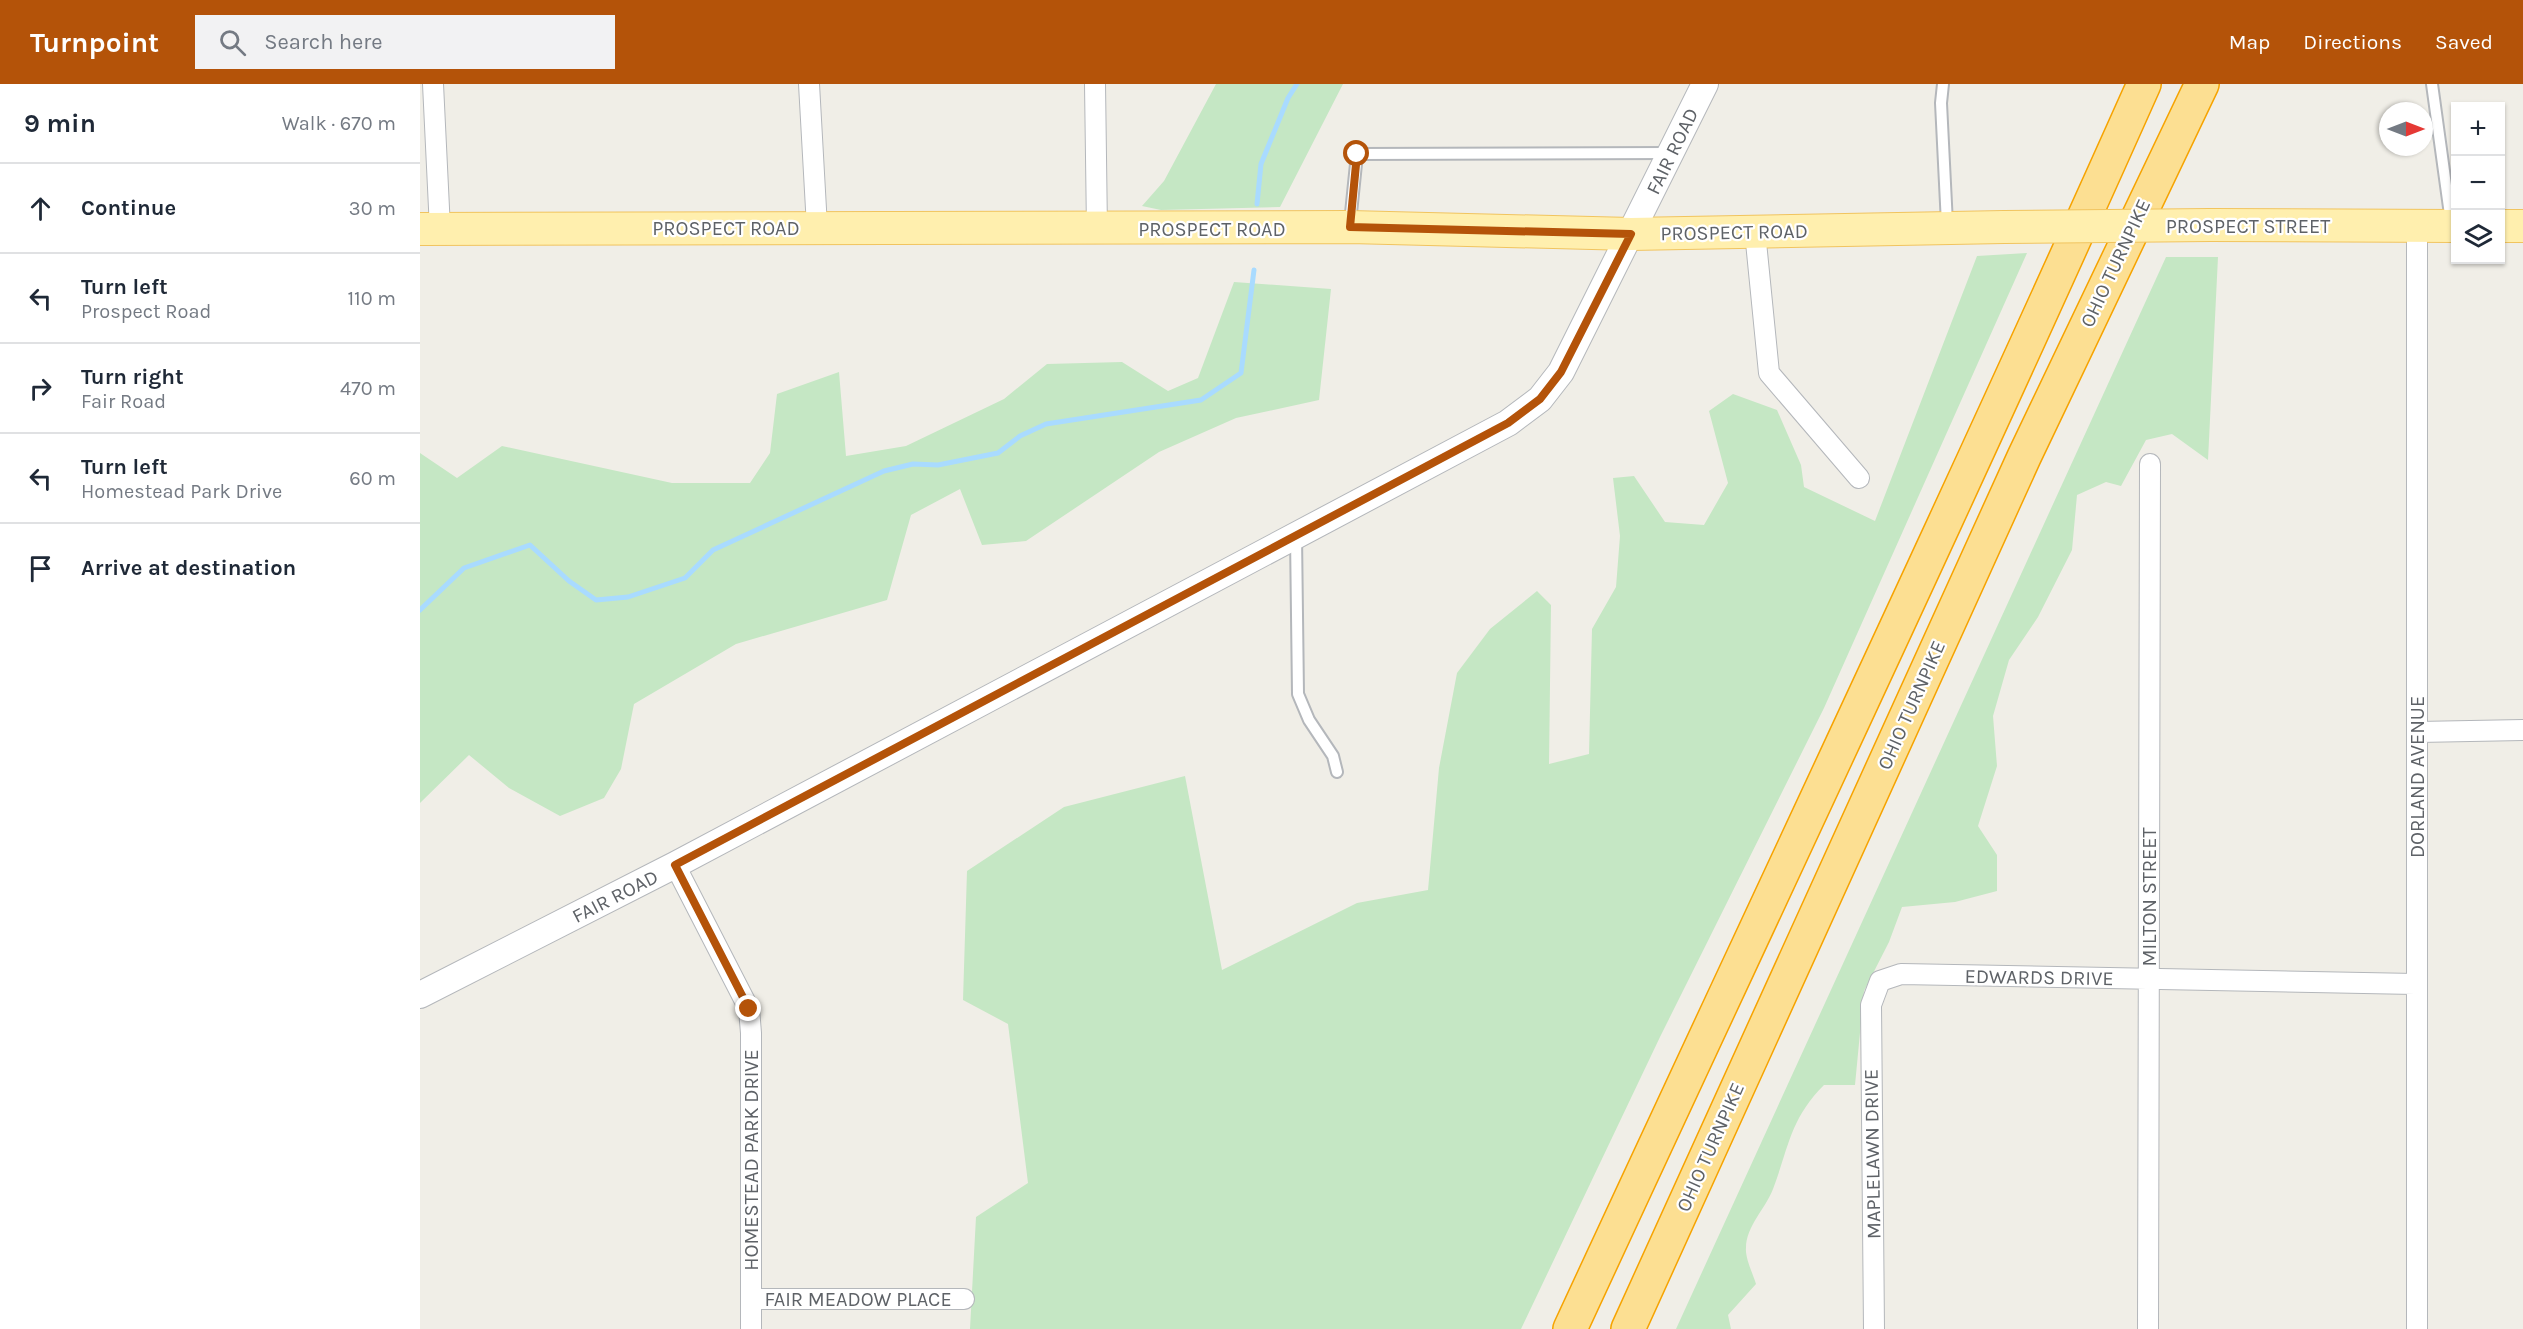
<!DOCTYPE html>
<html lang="en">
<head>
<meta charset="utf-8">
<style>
  body { margin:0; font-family:Karla,sans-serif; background:#f2f2f3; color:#1f2937 }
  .controls { position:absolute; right:18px; top:18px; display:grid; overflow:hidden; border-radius:0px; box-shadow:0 2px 4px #0004 }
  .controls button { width:54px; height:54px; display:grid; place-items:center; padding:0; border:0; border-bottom:2px solid #e0e1e3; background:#fff; color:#1f2937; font:30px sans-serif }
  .compass { position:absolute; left:1959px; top:18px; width:54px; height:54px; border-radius:50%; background:#fff; box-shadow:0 2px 4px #0004; rotate:90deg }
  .stop { position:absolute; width:18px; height:18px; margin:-14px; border:4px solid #b45309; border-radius:50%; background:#fff }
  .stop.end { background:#b45309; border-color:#fff; box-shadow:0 2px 6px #0008 }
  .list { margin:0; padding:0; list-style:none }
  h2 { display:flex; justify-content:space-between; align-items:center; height:78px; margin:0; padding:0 24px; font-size:26px }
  h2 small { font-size:20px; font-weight:400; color:#747a83 }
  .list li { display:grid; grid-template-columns:39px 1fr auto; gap:18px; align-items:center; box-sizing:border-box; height:90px; padding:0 24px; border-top:2px solid #e0e1e3 }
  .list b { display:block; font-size:22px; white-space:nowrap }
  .list p { margin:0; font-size:20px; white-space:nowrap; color:#747a83 }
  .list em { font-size:20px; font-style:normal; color:#747a83 }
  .icon { flex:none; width:33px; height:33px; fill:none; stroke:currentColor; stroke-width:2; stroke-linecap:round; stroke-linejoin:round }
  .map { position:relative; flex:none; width:2103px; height:1245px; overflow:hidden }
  header { display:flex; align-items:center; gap:36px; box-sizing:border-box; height:84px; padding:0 30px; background:#b45309; color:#fff }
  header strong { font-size:28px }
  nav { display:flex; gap:33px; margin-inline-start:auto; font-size:21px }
  .search { width:420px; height:54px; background:#f2f2f3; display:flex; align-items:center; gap:15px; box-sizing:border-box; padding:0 21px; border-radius:0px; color:#747a83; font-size:22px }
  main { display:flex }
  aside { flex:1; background:#fff }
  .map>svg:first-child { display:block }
  .green { fill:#c5e7c4 }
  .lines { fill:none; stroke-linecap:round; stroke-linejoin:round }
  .stream { stroke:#a9dbff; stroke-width:5 }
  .service-casing { stroke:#b4b7bb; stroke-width:14 }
  .minor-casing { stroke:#b4b7bb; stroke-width:22 }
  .tertiary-casing { stroke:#b4b7bb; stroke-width:28 }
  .primary-casing { stroke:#f1c45f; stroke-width:34 }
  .motorway-casing { stroke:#f6a301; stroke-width:36 }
  .service { stroke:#fff; stroke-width:10 }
  .minor { stroke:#fff; stroke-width:20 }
  .tertiary { stroke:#fff; stroke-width:26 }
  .primary { stroke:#ffefae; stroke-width:32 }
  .motorway { stroke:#fcdf92; stroke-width:33 }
  .primary-bridge-casing { stroke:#f1c45f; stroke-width:34; stroke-linecap:butt }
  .primary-bridge { stroke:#ffefae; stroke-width:32 }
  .route { stroke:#b45309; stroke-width:8 }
  .labels { text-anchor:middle; stroke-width:4.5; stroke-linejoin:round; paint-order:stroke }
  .street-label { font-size:20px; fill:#5e6267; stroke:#fff }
</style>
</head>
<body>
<header>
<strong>Turnpoint</strong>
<div class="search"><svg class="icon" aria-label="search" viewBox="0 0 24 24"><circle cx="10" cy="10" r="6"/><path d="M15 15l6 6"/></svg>Search here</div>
<nav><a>Map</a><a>Directions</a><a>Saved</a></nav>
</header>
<main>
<aside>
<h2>9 min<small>Walk · 670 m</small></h2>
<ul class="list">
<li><svg class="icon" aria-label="ahead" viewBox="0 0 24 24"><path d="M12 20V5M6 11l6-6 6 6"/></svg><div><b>Continue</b></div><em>30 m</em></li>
<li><svg class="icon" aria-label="left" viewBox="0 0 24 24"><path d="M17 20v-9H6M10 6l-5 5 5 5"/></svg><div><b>Turn left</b><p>Prospect Road</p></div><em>110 m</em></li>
<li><svg class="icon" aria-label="right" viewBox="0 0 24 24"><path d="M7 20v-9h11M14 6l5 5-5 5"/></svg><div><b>Turn right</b><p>Fair Road</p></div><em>470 m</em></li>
<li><svg class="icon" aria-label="left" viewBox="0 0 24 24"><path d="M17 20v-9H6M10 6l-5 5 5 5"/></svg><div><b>Turn left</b><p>Homestead Park Drive</p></div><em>60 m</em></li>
<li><svg class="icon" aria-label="arrive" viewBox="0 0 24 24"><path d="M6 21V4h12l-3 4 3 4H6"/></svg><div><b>Arrive at destination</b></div></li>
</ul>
</aside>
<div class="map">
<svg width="2103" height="1245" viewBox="0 0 2103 1245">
  <rect width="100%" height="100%" fill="#f0eee7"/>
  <!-- green -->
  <path class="green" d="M796,0H923L860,123L741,126L722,122L744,97Z
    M1607,169L1404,624L1240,953L1101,1245H550L556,1133L608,1099L588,940L543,916L547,787L644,723L765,692L802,886L937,819L1008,806L1019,684L1037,589L1070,545L1117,507L1131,521L1129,680L1169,670L1172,545L1196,503L1200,452L1193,394L1214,392L1245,438L1284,441L1308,399L1289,327L1313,310L1357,326L1381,381L1384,403L1455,437L1557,172Z
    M1746,173H1798L1788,376L1752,350L1726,356L1701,402L1686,398L1657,411L1652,466L1618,533L1589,576L1573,632L1577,682L1558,742L1577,771V807L1535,818L1482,823L1469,858L1444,907L1435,1001H1404C1370,1035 1369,1063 1353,1105C1346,1124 1326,1142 1326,1164C1325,1174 1333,1190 1336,1200L1308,1231L1311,1245H1256Z
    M814,198L911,205L899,316L816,334L739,368L606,457L562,461L540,405L491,431L467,516L316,560L214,620L201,685L184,714L140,732L89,704L49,671L0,719V369L37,394L82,362L252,399H330L350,369L357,310L419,288L426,372L486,362L584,315L627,280L702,278L748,307L778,294Z"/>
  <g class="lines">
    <!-- stream -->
    <path class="stream" d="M837,120L841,80L868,14L877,0
      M0,526L44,484L110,461L149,497L176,516L208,513L265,494L293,466L464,387L493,380L518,381L578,369L600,352L626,340L781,316L821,289L834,186"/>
    <defs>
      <path id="service" d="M1523,0L1521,19L1527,140
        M2012,0L2031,138
        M930,139L937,70L1251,69
        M876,452L878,610L889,636L913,672L917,688"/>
      <path id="minor" d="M13,0L20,145
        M389,0L397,143
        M675,0L677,146
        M1335,148L1349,289L1439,394
        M1998,648L2103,646
        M255,781L329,925L331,949V1245
        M331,1215H544
        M1454,1245L1451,921L1460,897L1481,890L1995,900
        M1728,1245L1730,380
        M1997,1245V142"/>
      <path id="tertiary" d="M0,911L255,781L1088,339L1120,315L1141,288L1285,0"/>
      <path id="primary" d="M1790,141L2036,142
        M2080,142H2103
        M0,145L930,143L1211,150L1584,143"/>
      <path id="motorway" d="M1150,1245C1342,830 1538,417 1724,0
        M1208,1245L1604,373L1782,0"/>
    </defs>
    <!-- service casing -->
    <use href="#service" class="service-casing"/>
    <!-- minor casing -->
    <use href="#minor" class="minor-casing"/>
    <!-- tertiary casing -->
    <use href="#tertiary" class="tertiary-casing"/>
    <!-- primary casing -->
    <use href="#primary" class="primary-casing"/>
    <!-- motorway casing -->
    <use href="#motorway" class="motorway-casing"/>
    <!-- service -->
    <use href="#service" class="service"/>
    <!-- minor -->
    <use href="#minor" class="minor"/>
    <!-- tertiary -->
    <use href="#tertiary" class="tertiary"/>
    <!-- primary -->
    <use href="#primary" class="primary"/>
    <!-- motorway -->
    <use href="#motorway" class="motorway"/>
    <defs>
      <path id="primary-bridge" d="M1584,143L1790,141"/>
    </defs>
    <!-- primary-bridge casing -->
    <use href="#primary-bridge" class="primary-bridge-casing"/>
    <!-- primary-bridge -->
    <use href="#primary-bridge" class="primary-bridge"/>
  </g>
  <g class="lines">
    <!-- route -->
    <path class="route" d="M329,925L255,781L1088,339L1120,315L1141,288L1211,150L930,143L937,70"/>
  </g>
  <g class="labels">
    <!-- street labels -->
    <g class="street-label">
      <text transform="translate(1252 67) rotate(-64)" y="7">FAIR ROAD</text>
      <text x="1828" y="149">PROSPECT STREET</text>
      <text x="306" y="151">PROSPECT ROAD</text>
      <text x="792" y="152">PROSPECT ROAD</text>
      <text transform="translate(1314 148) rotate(-1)" y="7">PROSPECT ROAD</text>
      <text transform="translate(1695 179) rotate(-65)" y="7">OHIO TURNPIKE</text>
      <text transform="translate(1491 621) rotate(-66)" y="7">OHIO TURNPIKE</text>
      <text transform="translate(1997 693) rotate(-90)" y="7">DORLAND AVENUE</text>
      <text transform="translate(195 812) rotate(-27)" y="7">FAIR ROAD</text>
      <text transform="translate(1729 813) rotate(-90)" y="7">MILTON STREET</text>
      <text transform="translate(1619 893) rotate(1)" y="7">EDWARDS DRIVE</text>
      <text transform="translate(1290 1063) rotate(-66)" y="7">OHIO TURNPIKE</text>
      <text transform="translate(1452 1070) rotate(-91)" y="7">MAPLELAWN DRIVE</text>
      <text transform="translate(331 1076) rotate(-90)" y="7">HOMESTEAD PARK DRIVE</text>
      <text x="438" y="1222">FAIR MEADOW PLACE</text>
    </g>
  </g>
</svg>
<div class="controls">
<button>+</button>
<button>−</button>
<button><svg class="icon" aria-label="layers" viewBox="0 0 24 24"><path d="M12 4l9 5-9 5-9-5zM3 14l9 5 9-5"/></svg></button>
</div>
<svg class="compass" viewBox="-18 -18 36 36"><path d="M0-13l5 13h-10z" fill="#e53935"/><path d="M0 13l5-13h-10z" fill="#747a83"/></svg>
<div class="stop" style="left:937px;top:70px"></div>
<div class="stop end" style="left:329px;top:925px"></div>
</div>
</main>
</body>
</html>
